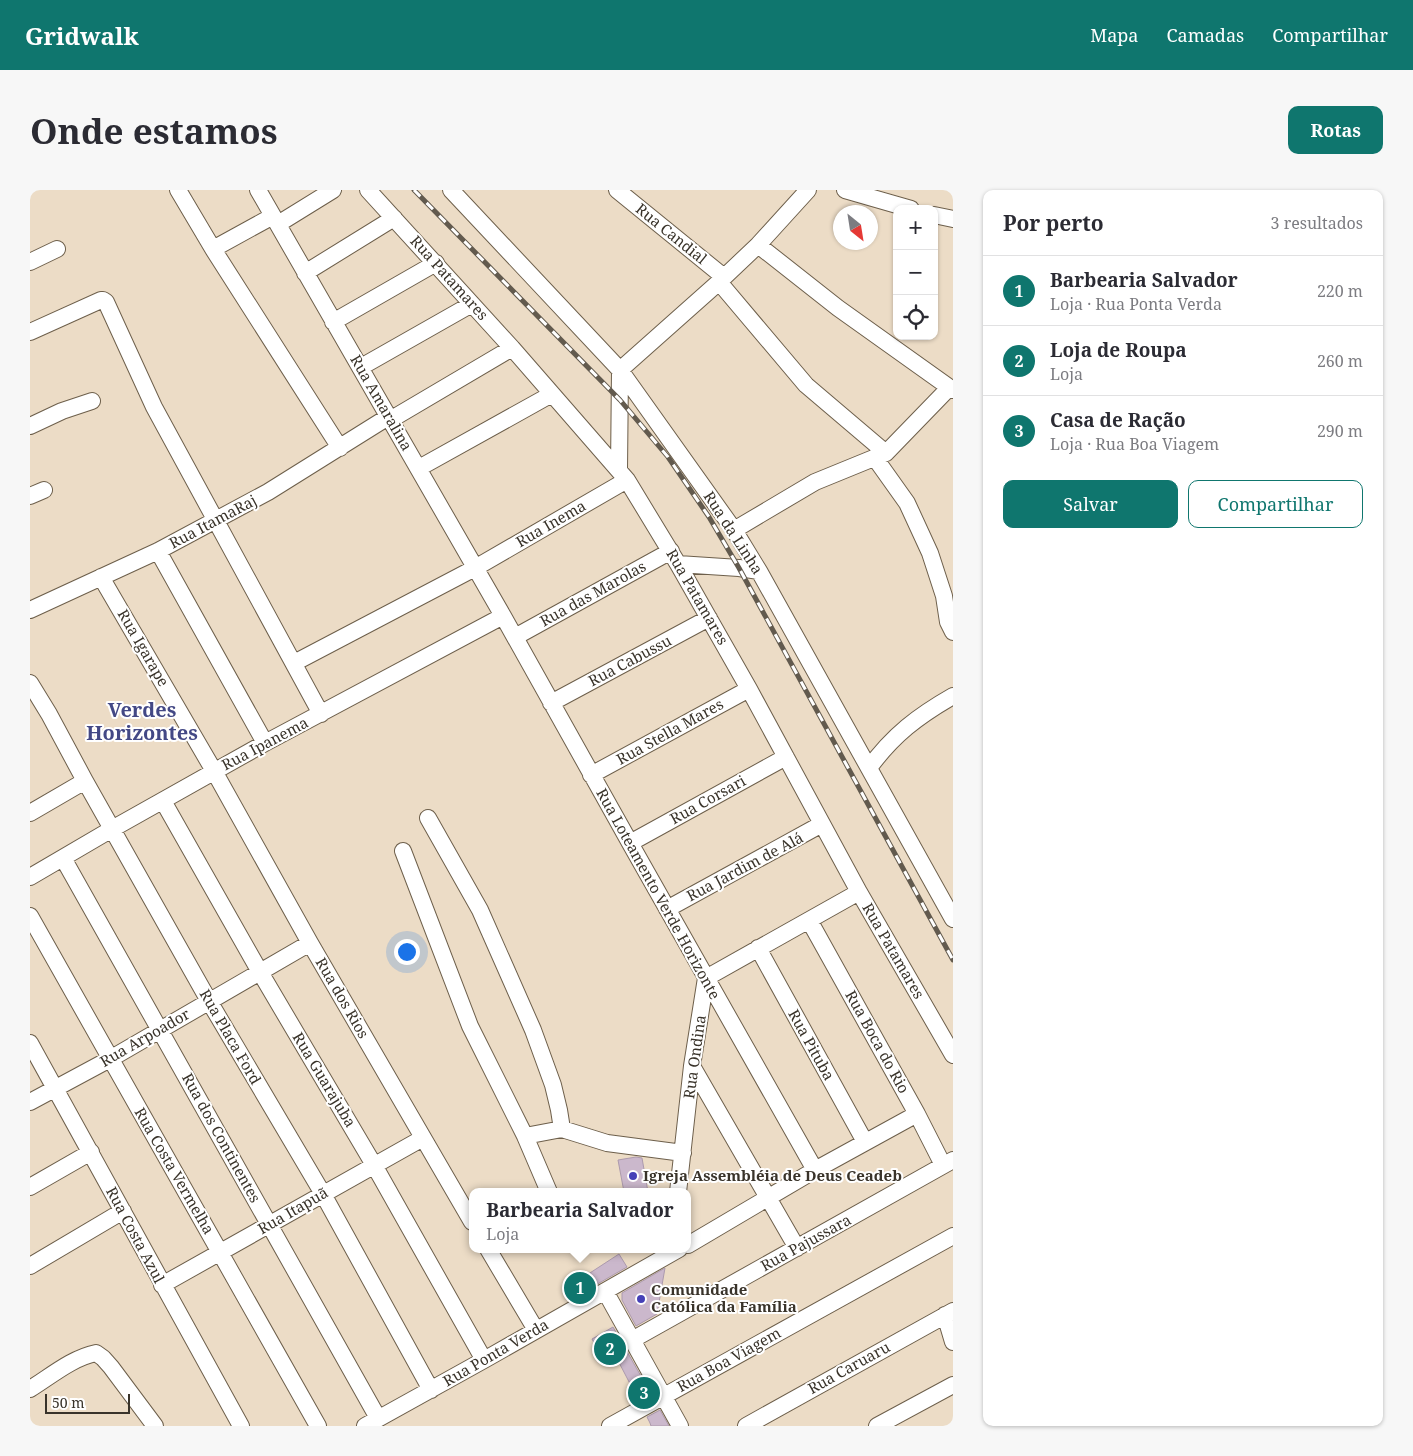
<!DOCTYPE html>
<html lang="pt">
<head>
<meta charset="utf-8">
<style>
  body { margin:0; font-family:"Noto Serif",serif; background:#f7f7f7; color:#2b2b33 }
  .controls { position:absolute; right:15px; top:15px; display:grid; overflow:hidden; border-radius:10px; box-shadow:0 1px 4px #0004 }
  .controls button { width:45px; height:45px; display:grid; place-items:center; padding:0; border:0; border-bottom:1px solid #e1e1e2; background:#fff; color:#2b2b33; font:25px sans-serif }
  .compass { position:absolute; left:803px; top:15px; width:45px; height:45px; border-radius:50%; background:#fff; box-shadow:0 1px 4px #0004; rotate:150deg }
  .scale { position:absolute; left:15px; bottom:12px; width:85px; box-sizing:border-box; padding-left:5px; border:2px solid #39332a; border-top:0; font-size:14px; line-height:18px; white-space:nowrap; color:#39332a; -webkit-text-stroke:4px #fff; paint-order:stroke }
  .you { position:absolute; left:376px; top:761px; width:18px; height:18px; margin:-12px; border:4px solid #fff; border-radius:50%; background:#1a73e8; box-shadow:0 0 0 8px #1a73e833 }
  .badge { display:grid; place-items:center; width:32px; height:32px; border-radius:50%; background:#0f766e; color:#fff; font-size:16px; font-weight:700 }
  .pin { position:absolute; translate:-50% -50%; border:2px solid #fff; box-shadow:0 1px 5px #0006 }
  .popup { position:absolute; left:439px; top:998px; width:222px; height:65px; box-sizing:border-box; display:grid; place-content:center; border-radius:10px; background:#fff; filter:drop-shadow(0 1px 4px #0005); font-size:16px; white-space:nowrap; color:#7c7c81 }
  .popup b { font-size:19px; color:#2b2b33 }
  .popup::after { content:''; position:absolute; left:50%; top:100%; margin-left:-10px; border:10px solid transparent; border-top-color:#fff }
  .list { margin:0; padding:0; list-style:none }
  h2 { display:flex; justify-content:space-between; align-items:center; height:65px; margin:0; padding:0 20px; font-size:21px }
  h2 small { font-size:16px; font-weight:400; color:#7c7c81 }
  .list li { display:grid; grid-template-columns:32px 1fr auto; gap:15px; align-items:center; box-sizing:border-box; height:70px; padding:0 20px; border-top:1px solid #e1e1e2 }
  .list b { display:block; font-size:19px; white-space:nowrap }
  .list p { margin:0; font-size:16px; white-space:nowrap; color:#7c7c81 }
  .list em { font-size:16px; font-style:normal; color:#7c7c81 }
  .actions { display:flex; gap:10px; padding:15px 20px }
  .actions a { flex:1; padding:11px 0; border:1px solid #0f766e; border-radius:10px; text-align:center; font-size:18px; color:#0f766e }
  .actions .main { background:#0f766e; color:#fff }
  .icon { flex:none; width:28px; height:28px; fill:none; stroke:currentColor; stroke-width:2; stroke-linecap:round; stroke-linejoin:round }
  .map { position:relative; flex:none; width:923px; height:1236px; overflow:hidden; border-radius:10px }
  header { display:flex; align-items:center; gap:30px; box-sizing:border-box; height:70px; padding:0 25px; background:#0f766e; color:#fff }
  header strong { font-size:24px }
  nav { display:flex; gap:28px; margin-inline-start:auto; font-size:18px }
  .intro { display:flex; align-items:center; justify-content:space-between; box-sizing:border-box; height:120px; padding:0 30px }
  h1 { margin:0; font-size:35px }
  .button { padding:12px 22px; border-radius:10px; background:#0f766e; color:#fff; font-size:18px; font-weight:700 }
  main { display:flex; gap:30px; padding:0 30px }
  aside { flex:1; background:#fff; border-radius:10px; box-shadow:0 1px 4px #0004 }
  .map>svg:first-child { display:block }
  .building { fill:#cbb8cc; stroke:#ac9aad }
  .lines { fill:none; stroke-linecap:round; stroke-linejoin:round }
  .minor-casing { stroke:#6d5f4b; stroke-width:18 }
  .minor { stroke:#fff; stroke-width:16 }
  .rail-casing { stroke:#625a4e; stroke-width:5 }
  .rail { stroke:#fff; stroke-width:3; stroke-dasharray:9; stroke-linecap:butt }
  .poi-dot { fill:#4641b7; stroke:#fff; stroke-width:2 }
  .labels { text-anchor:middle; stroke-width:4; stroke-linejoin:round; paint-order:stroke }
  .street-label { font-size:15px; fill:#39332a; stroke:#fff }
  .poi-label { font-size:15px; font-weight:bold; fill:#39332a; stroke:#fff; text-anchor:start }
  .district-label { font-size:20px; font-weight:bold; fill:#434885; stroke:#fff }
</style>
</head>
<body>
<header>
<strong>Gridwalk</strong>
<nav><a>Mapa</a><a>Camadas</a><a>Compartilhar</a></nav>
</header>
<div class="intro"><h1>Onde estamos</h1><a class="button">Rotas</a></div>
<main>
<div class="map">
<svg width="923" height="1236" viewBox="0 0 923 1236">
  <rect width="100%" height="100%" fill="#ecdcc6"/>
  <!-- building -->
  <path class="building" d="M606,967L612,968L618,1002H594L588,970Z
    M589,1064L597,1077L550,1104L543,1094Z
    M635,1078L627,1124L606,1136L592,1110V1103Z
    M583,1137L620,1202L608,1209L584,1163L575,1168L571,1155L567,1158L562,1149Z
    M630,1220L639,1236H621L620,1233L617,1227Z"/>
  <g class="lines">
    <defs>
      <path id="minor" d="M148,0L183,59L310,258
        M228,0L473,426L600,653L785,980
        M338,0L482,158L597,290L648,374L719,499L829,702L923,865
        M421,0L590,180L704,340L729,381L923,729
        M587,0L694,87
        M815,0L881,19
        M904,25L923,29
        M248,34L303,0
        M728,55L808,118L923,200
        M183,59L243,26
        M0,72L27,59
        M275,83L364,28
        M689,92L776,195L856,263
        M303,132L406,73
        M0,142L71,110H73L76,112L124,217L291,524
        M331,177L442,114
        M360,230L482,158
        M0,236L32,221L62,211
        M845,268L877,313L900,363L914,406L918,432L923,442
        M389,278L522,204
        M589,280L590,180L689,92L728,55L778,0
        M0,306L14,300
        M704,340L785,292L856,263L919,198
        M128,361L235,553
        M648,374L709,378L729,381
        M71,387L184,581L280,753L442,1032
        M0,420L128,361L238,302L358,227
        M485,447L641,361
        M264,473L445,378L597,290
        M0,493L19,524L55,591L179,811L293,1004L401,1200
        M521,513L679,428
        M839,578C863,545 888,526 923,506
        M561,585L719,499
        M133,611L230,782L344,975L454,1170
        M0,623L55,591
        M398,628L450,720L503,840L523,895L529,920L532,939
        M600,653L756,567
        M373,661L440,836L495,946L519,1002
        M33,668L348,1228
        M0,687L82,639L235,553L473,426
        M637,719L792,634
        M0,726L288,1236
        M779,730L887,924L913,975
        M728,758L835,952
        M0,853L211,1236
        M662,876L767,1058
        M0,912L80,869L280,753
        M495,946L532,939L577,953L653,963
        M0,997L61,962
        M648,1002L662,876L676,788L829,702
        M658,1055L785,980L887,924
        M458,1059L506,1140
        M0,1076L93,1021
        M132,1095L393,948
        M575,1101L650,1236
        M915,1125L923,1152
        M602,1150L923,970
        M0,1199C21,1186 42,1168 66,1163L73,1168L81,1177L125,1236
        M335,1236L454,1170L649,1059
        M580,1236L923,1046
        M716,1236L923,1121
        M847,1236L923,1195"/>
    </defs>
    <!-- minor casing -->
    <use href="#minor" class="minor-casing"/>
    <!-- minor -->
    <use href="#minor" class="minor"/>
    <defs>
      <path id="rail" d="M384,0L590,210L638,267L679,327L709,378L923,770"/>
    </defs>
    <!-- rail casing -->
    <use href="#rail" class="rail-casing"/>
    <!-- rail -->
    <use href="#rail" class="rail"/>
  </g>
  <!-- markers -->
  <g class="poi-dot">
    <circle cx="603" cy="986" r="5"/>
    <circle cx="611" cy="1109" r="5"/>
  </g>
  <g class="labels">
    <!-- street labels -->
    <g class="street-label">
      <text transform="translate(641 44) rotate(39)" y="5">Rua Candial</text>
      <text transform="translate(419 88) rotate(48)" y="5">Rua Patamares</text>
      <text transform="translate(351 213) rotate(60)" y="5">Rua Amaralina</text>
      <text transform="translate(183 332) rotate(-28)" y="5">Rua ItamaRaj</text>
      <text transform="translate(521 334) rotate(-30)" y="5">Rua Inema</text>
      <text transform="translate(703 343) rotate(57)" y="5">Rua da Linha</text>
      <text transform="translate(563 404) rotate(-29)" y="5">Rua das Marolas</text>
      <text transform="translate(667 407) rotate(60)" y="5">Rua Patamares</text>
      <text transform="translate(113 458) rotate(60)" y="5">Rua Igarape</text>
      <text transform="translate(600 471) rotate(-28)" y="5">Rua Cabussu</text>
      <text transform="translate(640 542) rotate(-29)" y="5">Rua Stella Mares</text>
      <text transform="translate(235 554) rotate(-28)" y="5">Rua Ipanema</text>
      <text transform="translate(678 610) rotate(-29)" y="5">Rua Corsari</text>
      <text transform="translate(715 677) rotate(-28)" y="5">Rua Jardim de Alá</text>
      <text transform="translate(628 704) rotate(61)" y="5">Rua Loteamento Verde Horizonte</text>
      <text transform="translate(863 761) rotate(60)" y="5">Rua Patamares</text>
      <text transform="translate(312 808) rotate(60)" y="5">Rua dos Rios</text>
      <text transform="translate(200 847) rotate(60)" y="5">Rua Placa Ford</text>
      <text transform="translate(115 848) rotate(-30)" y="5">Rua Arpoador</text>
      <text transform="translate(847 852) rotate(61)" y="5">Rua Boca do Rio</text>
      <text transform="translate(781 855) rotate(61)" y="5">Rua Pituba</text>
      <text transform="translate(665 867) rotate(-82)" y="5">Rua Ondina</text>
      <text transform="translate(294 890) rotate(59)" y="5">Rua Guarajuba</text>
      <text transform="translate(191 948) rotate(61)" y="5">Rua dos Continentes</text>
      <text transform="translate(144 981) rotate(60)" y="5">Rua Costa Vermelha</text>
      <text transform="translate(263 1021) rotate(-30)" y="5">Rua Itapuã</text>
      <text transform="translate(105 1045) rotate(62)" y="5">Rua Costa Azul</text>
      <text transform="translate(776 1053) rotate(-29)" y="5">Rua Pajussara</text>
      <text transform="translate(466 1163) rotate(-30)" y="5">Rua Ponta Verda</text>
      <text transform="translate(699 1170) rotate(-29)" y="5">Rua Boa Viagem</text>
      <text transform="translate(819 1178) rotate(-29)" y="5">Rua Caruaru</text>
    </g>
    <!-- poi labels -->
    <g class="poi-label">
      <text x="613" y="991">Igreja Assembléia de Deus Ceadeb</text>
      <text x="621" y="1105">Comunidade<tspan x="621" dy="17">Católica da Família</tspan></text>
    </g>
    <!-- district labels -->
    <g class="district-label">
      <text x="112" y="527">Verdes<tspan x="112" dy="23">Horizontes</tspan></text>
    </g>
  </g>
</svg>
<div class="controls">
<button>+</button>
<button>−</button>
<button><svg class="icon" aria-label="locate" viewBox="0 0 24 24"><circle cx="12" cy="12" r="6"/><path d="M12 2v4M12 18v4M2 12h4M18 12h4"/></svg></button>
</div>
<svg class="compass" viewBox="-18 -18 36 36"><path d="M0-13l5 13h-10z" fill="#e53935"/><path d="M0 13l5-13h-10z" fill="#7c7c81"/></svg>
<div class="scale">50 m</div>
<div class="you"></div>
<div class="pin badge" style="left:550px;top:1098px">1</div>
<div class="popup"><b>Barbearia Salvador</b>Loja</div>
<div class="pin badge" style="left:580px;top:1159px">2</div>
<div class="pin badge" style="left:614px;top:1203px">3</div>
</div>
<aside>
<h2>Por perto<small>3 resultados</small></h2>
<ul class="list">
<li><span class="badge">1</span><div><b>Barbearia Salvador</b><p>Loja · Rua Ponta Verda</p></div><em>220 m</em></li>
<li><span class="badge">2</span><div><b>Loja de Roupa</b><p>Loja</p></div><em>260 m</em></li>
<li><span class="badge">3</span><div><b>Casa de Ração</b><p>Loja · Rua Boa Viagem</p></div><em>290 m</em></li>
</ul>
<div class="actions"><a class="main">Salvar</a><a>Compartilhar</a></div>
</aside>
</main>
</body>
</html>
